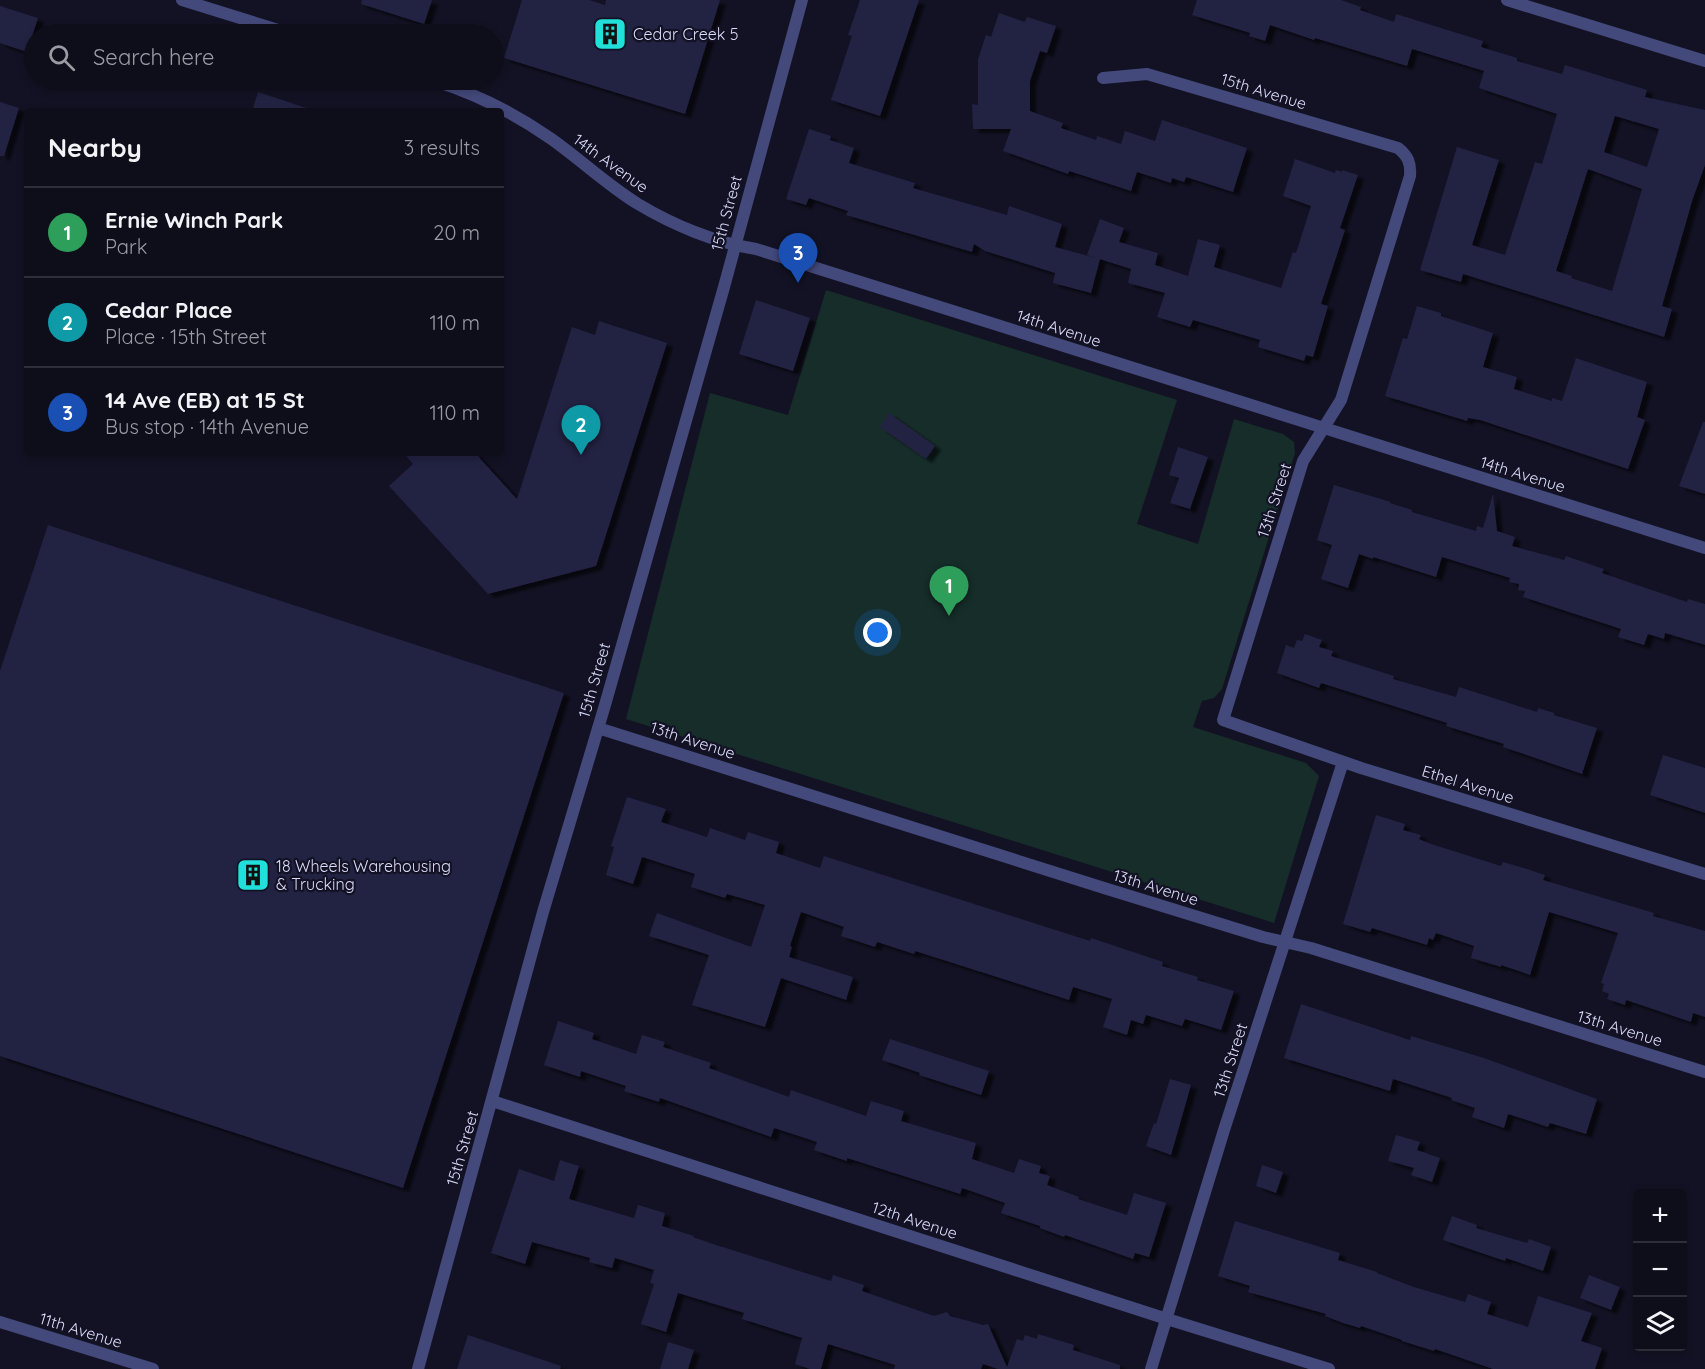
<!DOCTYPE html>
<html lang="en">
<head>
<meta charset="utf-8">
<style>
  body { margin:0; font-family:Quicksand,sans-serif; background:#1c1c28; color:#f1f3f6 }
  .controls { position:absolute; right:18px; bottom:18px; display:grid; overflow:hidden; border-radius:6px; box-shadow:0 3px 9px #0003 }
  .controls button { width:54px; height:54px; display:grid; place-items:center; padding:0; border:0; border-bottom:2px solid #2e2e3a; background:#0e0e1b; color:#f1f3f6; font:30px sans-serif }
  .you { position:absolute; left:878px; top:633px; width:21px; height:21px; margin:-15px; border:4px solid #fff; border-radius:50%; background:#1a73e8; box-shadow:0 0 0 9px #1a73e833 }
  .badge { display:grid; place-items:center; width:39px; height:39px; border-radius:50%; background:#ea580c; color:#fff; font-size:20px; font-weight:700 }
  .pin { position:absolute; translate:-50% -50px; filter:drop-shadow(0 2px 3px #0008) }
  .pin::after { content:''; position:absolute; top:32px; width:21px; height:18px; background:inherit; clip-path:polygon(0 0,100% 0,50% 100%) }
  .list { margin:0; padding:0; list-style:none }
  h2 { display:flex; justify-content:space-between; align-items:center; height:78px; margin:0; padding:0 24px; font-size:26px }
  h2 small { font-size:20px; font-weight:400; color:#9b9ca3 }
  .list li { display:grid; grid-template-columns:39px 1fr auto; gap:18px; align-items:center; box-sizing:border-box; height:90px; padding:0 24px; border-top:2px solid #2e2e3a }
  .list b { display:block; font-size:22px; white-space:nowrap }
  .list p { margin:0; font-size:20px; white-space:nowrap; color:#9b9ca3 }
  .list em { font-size:20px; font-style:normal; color:#9b9ca3 }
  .icon { flex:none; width:33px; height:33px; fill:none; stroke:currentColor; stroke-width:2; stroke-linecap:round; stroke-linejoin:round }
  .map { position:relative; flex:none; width:1705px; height:1369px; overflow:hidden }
  .search { position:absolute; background:#0e0e1b; box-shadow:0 3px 9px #0003; left:24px; top:24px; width:480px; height:66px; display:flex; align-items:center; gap:15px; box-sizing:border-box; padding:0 21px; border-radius:33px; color:#9b9ca3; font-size:22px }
  .panel { position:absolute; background:#0e0e1b; box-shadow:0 3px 9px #0003; left:24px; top:108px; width:480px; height:348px; border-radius:6px }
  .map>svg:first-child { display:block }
  .green { fill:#162d29 }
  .building { fill:#232142; fill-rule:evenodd; filter:url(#shadow) }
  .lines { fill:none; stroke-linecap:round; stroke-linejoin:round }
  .minor { stroke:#44497c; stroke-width:12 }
  .tertiary { stroke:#44497c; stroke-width:12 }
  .labels { text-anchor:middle; stroke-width:4.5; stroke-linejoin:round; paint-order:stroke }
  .poi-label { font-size:16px; fill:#dadbfa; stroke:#131224; text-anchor:start }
  .street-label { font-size:16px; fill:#dadbfa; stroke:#131224 }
</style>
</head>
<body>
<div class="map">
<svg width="1705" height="1369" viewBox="0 0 1705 1369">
  <defs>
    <filter id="shadow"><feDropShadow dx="6" dy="4" stdDeviation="1.5" flood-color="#0009"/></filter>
  </defs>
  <rect width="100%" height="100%" fill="#131224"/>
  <!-- green -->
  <path class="green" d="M826,290L1177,400L1137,524L1198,544L1234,419L1283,434L1294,442L1295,453L1222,689L1214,698L1202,701L1193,727L1306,763L1319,776L1274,923L626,719L710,393L788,415Z"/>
  <!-- building -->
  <path class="building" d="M362,0H432L424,24L361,4Z
    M522,0H589L605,5L606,0H720L685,114L504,58Z
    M860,0H919L880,116L831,100L852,36L848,35Z
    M1197,0H1341L1361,7L1360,10L1394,22L1396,14L1483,41L1481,47L1517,58V61L1562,74L1565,65L1647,90L1645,97L1705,110V165L1693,198L1662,306L1672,309L1664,337L1463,274L1461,282L1420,270L1457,147L1499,160L1472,245L1505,255L1535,162L1542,164L1557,114L1479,88L1484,71L1412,49L1407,66L1315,38L1314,40L1270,25L1265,41L1249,36L1250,33L1192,15ZM1615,116L1659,129L1647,167L1604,152ZM1588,169L1642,189L1612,291L1571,278L1572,276L1556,271Z
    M0,6L38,18L27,52L0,43Z
    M999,13L1025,22L1027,17L1056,26L1047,53L1040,51L1030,81V111L1063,123L1061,128L1096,140L1097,136L1121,144L1125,131L1155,141L1162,120L1247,148L1233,192L1186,177L1184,182L1172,178L1171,183L1137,172L1131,191L1069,171L1068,174L1003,151L1011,129H973L972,104L978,105V59L986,35L991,37Z
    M258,92L306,108V111H252Z
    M0,102L19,108L4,156H0Z
    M809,129L831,136L830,140L854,148L849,163L915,183L913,188L1007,215L1009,206L1062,224L1055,247L1100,259L1091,293L1053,283L1055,273L985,251L974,244L972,252L846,215L848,211L809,198L806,205L786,199Z
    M1295,159L1335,173L1336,170L1342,172V170L1358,175L1340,228L1345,230L1321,304L1328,306L1313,357L1306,355L1304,361L1258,347L1260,340L1193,320L1190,327L1157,317L1165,293L1128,283L1131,269L1087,255L1100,219L1124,228L1119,242L1158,253L1155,265L1188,276L1198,239L1220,245L1214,267L1281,288L1293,252L1296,253L1311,206L1283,196Z
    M756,300L810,318L793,371L739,354Z
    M1417,306L1441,313V316L1493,333L1483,367L1517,377L1514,389L1552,401V398L1562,401L1576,358L1647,382L1637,417L1645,420L1628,469L1480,420L1468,418L1467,421L1385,396L1403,338L1407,339Z
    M599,321L667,343L596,566L488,594L389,486L413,464L404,453H475L517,499L572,327L595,335Z
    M889,413L935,446L926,459L880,427Z
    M1703,422H1705V494L1679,486Z
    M1178,447L1208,457L1190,509L1170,503L1179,478L1169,475Z
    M1334,485L1391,502L1390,503L1412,510V512L1476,531L1477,526L1483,528L1493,494L1497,531L1515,537L1512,546L1564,560L1566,556L1604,569L1602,573L1687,602L1688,599L1705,604V645L1665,633L1664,639L1648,634L1644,645L1618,637L1621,629L1523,597L1525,591L1518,590L1519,584L1509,582L1510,578L1442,557L1436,577L1373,557V559L1359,554L1348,588L1321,579L1332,545L1317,540Z
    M48,525L564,693L403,1188L0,1056V671Z
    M1305,634L1322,640L1319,647L1333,651L1331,656L1394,676L1393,679L1456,697L1459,687L1537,712L1538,708L1554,713V715L1597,728L1582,774L1503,747L1504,744L1446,726L1447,723L1321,683L1319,688L1277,673L1286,645L1294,648L1297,640L1302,641Z
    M1663,755L1705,768V813L1650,795Z
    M627,797L666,809L661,822L707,837L710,828L745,840L748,832L779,842L776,853L820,868L824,856L1090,941L1091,938L1163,962L1162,966L1198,977L1197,980L1234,991L1221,1030L1185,1019L1182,1026L1146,1015L1143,1024L1131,1020L1127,1035L1103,1027L1112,999L1073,987L1069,1000L915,951L914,954L877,942L875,947L841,936L844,927L801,912L790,946L792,947L789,957L853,977L846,1000L781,978L765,1027L692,1005L709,955L649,936L657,913L751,947L765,905L727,894L725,898L691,887L695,874L642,857L633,884L606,875L614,847L611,846Z
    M1376,815L1405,824L1403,830L1421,835L1419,839L1431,844L1501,866L1503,862L1527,869L1545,875L1543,880L1654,913L1653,916L1705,931V1017L1693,1013L1691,1022L1626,1000L1625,1005L1607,999L1609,994L1602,991L1604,984L1601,983L1618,933L1549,912L1530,975L1501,965V967L1471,958L1474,946L1436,933L1433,940L1429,938L1427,945L1372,928L1370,932L1343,924Z
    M1301,1004L1410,1040L1411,1036L1484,1058L1597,1099L1586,1134L1550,1123L1548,1127L1508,1114L1504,1128L1472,1117L1475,1108L1451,1100L1452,1098L1393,1079L1390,1091L1284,1058Z
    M558,1021L594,1033L592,1039L636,1054L642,1035L665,1042L663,1047L711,1063L709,1068L789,1097L791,1090L866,1116L871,1101L904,1111L901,1121L976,1143L972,1159L1014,1173L1019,1159L1041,1166L1039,1173L1050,1176L1047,1185L1079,1197L1078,1199L1127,1215L1134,1193L1166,1203L1149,1257L1135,1253L1133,1259L1065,1235L1064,1237L1040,1228V1226L1001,1213L1005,1203L962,1188L960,1194L847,1158V1161L814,1150L817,1142L774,1128L771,1137L660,1098L659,1102L624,1091L626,1086L581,1071L580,1077L544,1065Z
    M890,1039L989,1071L981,1095L919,1075L920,1073L882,1060Z
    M1170,1079L1191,1085L1171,1155L1146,1146L1154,1123L1156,1124Z
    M1396,1135L1420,1142L1417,1150L1440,1158L1432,1182L1411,1175L1414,1168L1388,1161Z
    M560,1160L579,1166L569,1199L634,1218L638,1205L665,1213L662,1226L694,1236L693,1237L713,1244L831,1281L833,1275L864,1285L862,1291L934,1316L947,1312L950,1316L983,1325L988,1324L1007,1367L1017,1339L1023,1341L1025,1335L1037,1339L1038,1334L1074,1345L1073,1350L1120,1365V1369H998L983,1364L981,1369H894L895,1365L828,1344L821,1369H810L795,1364L802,1338L742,1319L744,1313L678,1293L666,1332L641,1324L654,1284L650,1283L654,1270L615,1258L612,1268L589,1262L590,1258L532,1242L525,1264L491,1253L519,1169L554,1181Z
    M1262,1165L1283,1172L1276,1193L1256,1186Z
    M1452,1216L1477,1225L1476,1228L1527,1243L1529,1239L1551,1247L1543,1271L1506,1258L1505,1261L1443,1240Z
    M1235,1221L1340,1253L1338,1260L1377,1272V1273L1414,1287L1465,1302L1468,1294L1491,1302L1487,1314L1528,1327L1538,1296L1592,1313L1581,1341L1602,1348L1595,1369H1493L1435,1349L1434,1351L1402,1341V1340L1361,1326L1360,1328L1343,1323L1325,1316L1326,1314L1248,1292L1250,1286L1218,1276Z
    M1589,1275L1620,1287L1611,1310L1580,1298Z
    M468,1335L561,1366L560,1369H457Z
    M668,1342L694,1350L688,1369H660Z"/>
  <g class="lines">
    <!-- minor -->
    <path class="minor" d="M1507,0L1705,61
      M1103,78L1147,74L1398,148C1408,156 1411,163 1410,176L1341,400L1303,461L1223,720L1361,768L1705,874
      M598,728L1104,888L1263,937L1311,948L1705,1072
      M492,1101L1167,1319L1329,1369
      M0,1322L153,1369
      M418,1369L543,912L605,705L724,287L802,0
      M1151,1369L1224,1130L1343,762"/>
    <!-- tertiary -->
    <path class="tertiary" d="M182,0L291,34
      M432,80C474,93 514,113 550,138C580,159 607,185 638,204C673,225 716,243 756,249L1705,548"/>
  </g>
  <!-- icons -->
  <defs>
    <symbol id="building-square" viewBox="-11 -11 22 22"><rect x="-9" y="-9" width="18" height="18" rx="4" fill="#21e0d9" stroke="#131224"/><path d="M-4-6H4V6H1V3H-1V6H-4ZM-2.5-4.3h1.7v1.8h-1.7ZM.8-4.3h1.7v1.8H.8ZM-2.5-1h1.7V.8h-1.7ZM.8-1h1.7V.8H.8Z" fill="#111"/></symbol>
  </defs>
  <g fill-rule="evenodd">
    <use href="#building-square" x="591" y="15" width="38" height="38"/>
    <use href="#building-square" x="234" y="856" width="38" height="38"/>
  </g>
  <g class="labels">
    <!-- poi labels -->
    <g class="poi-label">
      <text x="633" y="40">Cedar Creek 5</text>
      <text x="276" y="872">18 Wheels Warehousing<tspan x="276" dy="18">&amp; Trucking</tspan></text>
    </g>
    <!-- street labels -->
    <g class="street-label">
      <text transform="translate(1264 91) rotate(17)" y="6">15th Avenue</text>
      <text transform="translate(611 163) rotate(36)" y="6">14th Avenue</text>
      <text transform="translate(726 213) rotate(-75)" y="6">15th Street</text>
      <text transform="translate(1059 328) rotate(18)" y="6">14th Avenue</text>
      <text transform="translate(1523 474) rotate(17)" y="6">14th Avenue</text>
      <text transform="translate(1274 500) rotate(-72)" y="6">13th Street</text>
      <text transform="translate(594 680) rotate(-74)" y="6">15th Street</text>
      <text transform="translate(693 740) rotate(18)" y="6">13th Avenue</text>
      <text transform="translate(1468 784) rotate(17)" y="6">Ethel Avenue</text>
      <text transform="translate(1156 887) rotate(17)" y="6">13th Avenue</text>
      <text transform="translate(1620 1028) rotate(17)" y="6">13th Avenue</text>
      <text transform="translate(1230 1060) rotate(-72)" y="6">13th Street</text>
      <text transform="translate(462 1148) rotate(-74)" y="6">15th Street</text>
      <text transform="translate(915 1220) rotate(18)" y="6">12th Avenue</text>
      <text transform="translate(81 1330) rotate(17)" y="6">11th Avenue</text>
    </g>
  </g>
</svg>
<div class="controls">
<button>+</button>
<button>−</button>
<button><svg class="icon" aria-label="layers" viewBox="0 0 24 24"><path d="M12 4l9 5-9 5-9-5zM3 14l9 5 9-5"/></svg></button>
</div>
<div class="you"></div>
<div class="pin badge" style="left:949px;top:616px;background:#2e9e5b">1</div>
<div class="pin badge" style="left:581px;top:455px;background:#0f9aa8">2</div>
<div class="pin badge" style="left:798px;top:283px;background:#1a4fb4">3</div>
<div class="search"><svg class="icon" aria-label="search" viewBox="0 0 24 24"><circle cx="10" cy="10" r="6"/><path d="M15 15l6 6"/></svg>Search here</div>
<section class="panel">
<h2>Nearby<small>3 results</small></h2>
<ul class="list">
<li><span class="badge" style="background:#2e9e5b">1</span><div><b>Ernie Winch Park</b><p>Park</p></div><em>20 m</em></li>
<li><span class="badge" style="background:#0f9aa8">2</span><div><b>Cedar Place</b><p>Place · 15th Street</p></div><em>110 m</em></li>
<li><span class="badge" style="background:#1a4fb4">3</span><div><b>14 Ave (EB) at 15 St</b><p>Bus stop · 14th Avenue</p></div><em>110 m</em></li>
</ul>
</section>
</div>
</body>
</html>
